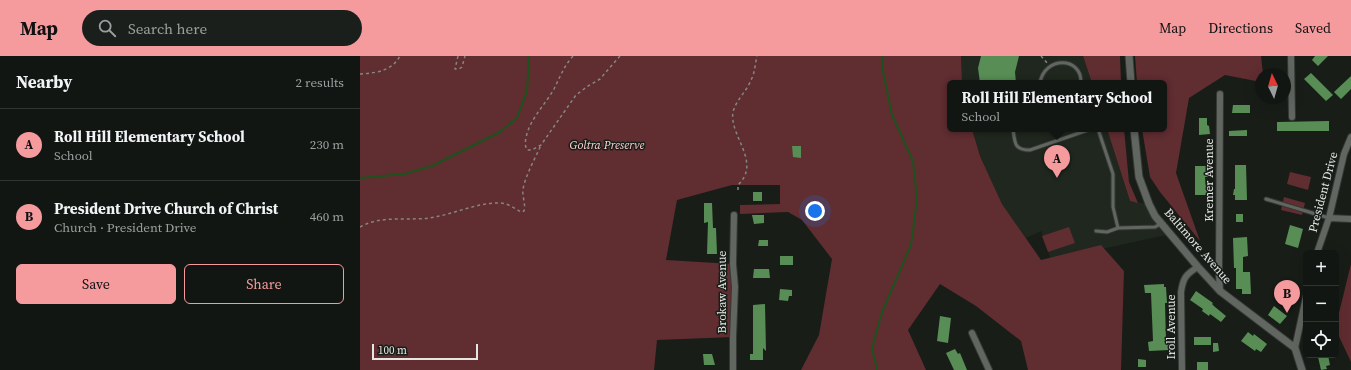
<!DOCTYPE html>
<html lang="en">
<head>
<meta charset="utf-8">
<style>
  body { margin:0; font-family:"Source Serif 4",serif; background:#1b1f1b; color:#f1f3f6 }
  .controls { position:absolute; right:12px; bottom:12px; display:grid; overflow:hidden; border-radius:6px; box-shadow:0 4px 16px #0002 }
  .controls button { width:36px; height:36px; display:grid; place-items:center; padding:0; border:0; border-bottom:1px solid #313532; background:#121612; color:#f1f3f6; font:20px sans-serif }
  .compass { position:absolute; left:895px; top:12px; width:36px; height:36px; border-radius:50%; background:#121612; box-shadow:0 4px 16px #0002; rotate:355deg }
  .scale { position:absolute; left:12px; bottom:10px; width:106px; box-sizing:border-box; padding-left:4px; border:2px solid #e4e7e4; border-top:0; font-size:11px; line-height:14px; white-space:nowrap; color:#e4e7e4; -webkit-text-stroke:3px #181d18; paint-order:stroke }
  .you { position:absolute; left:455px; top:155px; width:14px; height:14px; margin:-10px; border:3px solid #fff; border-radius:50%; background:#1a73e8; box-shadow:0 0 0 6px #1a73e833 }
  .badge { display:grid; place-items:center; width:26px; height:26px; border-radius:50%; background:#f59b9e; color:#111; font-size:13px; font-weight:700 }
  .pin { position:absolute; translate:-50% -33px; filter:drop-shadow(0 1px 2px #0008) }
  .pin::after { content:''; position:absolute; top:21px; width:14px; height:12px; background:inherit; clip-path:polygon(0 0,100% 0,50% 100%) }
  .popup { position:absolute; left:587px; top:24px; width:220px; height:52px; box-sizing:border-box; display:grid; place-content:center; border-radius:6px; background:#121612; filter:drop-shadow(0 1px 3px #0005); font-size:13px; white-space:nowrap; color:#9c9f9f }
  .popup b { font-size:15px; color:#f1f3f6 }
  .popup::after { content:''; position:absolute; left:50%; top:100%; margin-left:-8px; border:8px solid transparent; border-top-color:#121612 }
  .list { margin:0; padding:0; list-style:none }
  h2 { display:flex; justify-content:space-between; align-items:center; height:52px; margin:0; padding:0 16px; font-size:17px }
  h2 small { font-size:13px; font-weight:400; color:#9c9f9f }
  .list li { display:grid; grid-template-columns:26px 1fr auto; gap:12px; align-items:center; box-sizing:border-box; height:72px; padding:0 16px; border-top:1px solid #313532 }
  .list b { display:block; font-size:15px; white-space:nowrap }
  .list p { margin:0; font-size:13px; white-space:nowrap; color:#9c9f9f }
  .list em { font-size:13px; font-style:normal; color:#9c9f9f }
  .actions { display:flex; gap:8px; padding:12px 16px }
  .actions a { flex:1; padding:9px 0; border:1px solid #f59b9e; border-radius:6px; text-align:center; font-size:14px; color:#f59b9e }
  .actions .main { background:#f59b9e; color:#111 }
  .icon { flex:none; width:22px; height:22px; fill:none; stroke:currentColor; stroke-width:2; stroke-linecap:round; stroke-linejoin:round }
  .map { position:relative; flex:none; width:991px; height:314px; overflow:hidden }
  header { display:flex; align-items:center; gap:24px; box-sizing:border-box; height:56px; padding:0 20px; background:#f59b9e; color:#111 }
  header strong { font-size:19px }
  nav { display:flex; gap:22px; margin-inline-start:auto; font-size:14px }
  .search { width:280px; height:36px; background:#1b1f1b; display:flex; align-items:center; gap:10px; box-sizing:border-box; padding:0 14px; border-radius:22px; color:#9c9f9f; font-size:15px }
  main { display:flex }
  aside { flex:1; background:#121612 }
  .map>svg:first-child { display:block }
  .built { fill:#1f271e }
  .green { fill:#602d31 }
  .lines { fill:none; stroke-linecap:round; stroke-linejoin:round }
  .stream { stroke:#1c531d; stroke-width:2 }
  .building { fill:#588e56 }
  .service-casing { stroke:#353835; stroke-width:5 }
  .minor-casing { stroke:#353835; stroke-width:8 }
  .tertiary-casing { stroke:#353835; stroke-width:9 }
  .path { stroke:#838783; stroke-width:1.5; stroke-dasharray:3 3; stroke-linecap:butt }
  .service { stroke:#616661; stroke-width:3 }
  .minor { stroke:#616661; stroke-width:6 }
  .tertiary { stroke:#616661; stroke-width:7 }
  .labels { text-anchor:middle; stroke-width:3; stroke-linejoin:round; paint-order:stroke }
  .park-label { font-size:12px; font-style:italic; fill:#fdcecf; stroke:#181d18 }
  .street-label { font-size:12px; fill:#e4e7e4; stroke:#181d18 }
</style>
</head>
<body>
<header>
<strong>Map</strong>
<div class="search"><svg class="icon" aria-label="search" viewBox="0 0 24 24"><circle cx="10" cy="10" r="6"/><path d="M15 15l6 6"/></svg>Search here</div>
<nav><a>Map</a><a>Directions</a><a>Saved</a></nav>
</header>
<main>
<aside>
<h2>Nearby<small>2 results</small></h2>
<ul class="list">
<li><span class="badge">A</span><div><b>Roll Hill Elementary School</b><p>School</p></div><em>230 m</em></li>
<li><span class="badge">B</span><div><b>President Drive Church of Christ</b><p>Church · President Drive</p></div><em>460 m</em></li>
</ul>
<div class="actions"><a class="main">Save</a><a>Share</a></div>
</aside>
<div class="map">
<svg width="991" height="314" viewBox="0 0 991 314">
  <rect width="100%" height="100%" fill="#181d18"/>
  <!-- built -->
  <path class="built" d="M601,0H723L732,27H602Z
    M612,73H747L770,145L789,148L811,178L691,204L681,175L666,182L642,148L620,100Z"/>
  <!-- green -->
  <path class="green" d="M0,0H601L602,27H590V73H612L620,100L642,148L681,204L741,189L764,215L761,314H668L661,285L616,250L580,228L548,274L566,314H441L459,279L472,203L442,164L428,156L380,158V149L420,148V129H372L317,144L306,204L373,208V281L297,284L294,314H0Z
    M723,0H760L761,27H732Z
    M775,0H901L903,18H901V26L865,19L829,42L816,117L840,185L800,136L790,121L782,73H804V27H777Z
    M747,73H764L769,126L778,147L770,145Z
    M930,116L951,121L948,134L927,128Z
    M924,141L945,147L942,159L921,154Z
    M709,171L715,187L688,196L682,180Z
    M991,208V306L976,274V269Z"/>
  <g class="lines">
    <!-- stream -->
    <path class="stream" d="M0,122L44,118L72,110L140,76L157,62L167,35L169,0
      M517,314L512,292L522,256L551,189L557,143L553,105L532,59L522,10L523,0"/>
  </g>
  <!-- building -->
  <path class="building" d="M621,0H659L655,16L656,27H620L618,12Z
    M955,0H968L958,10L952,4Z
    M951,17L973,39L966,45L944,23Z
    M991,20V33L981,43L974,36Z
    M873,49H890V57H872Z
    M839,62H847V69L849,70L850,78L839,79Z
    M969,65V75H917V66Z
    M887,74V80H869V75Z
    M432,90H441V102L433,101Z
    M875,109H886L887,144H875V139H873L874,133H875Z
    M835,110H846L848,121H845L846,132H847L848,139H835Z
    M393,136H402V145H393Z
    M344,147H352L353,172H356L357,198H347L348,166L344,167Z
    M876,158H883V166H876Z
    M392,159H404V167L394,168Z
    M930,169L943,173L938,192L925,188Z
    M887,181L888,200L883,201V216H890L891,238H882V233H876V212H874L873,182Z
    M399,184H408V190H398Z
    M420,200H433V209H420Z
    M394,213H409L410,222H393Z
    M804,228V231H806L807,247H805L806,285H809V294L789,295L788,286L793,285L791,237H785L784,229Z
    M420,233L432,234V240H429L428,245L419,244Z
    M836,235L853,247L852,248L855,251L866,260L861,266L850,258L849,260L842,255L843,253L830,244Z
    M405,248L406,295L403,292V304H390V298H393V249Z
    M914,250L927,260L920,268L908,259Z
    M580,260L591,262L588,287L577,285Z
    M888,276L893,280L894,278L907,288L901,296L896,293L895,295L881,285Z
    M834,281H851V289H834Z
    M853,287H858L859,295L853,296Z
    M595,293L598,298L600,297L607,314H594L586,297Z
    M343,298H352L355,309H344Z
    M968,299L970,309L966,310L967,313L961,314L958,301Z
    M778,303L786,304V311H778Z
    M837,306H848V314H837Z"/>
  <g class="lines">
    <defs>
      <path id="service" d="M680,27C684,0 722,0 721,27
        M653,73C655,87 654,94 670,94L731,73
        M738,73L753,118V151L758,172L795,171L802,167
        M906,143L969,162
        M736,175L747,176L758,172"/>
      <path id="minor" d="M931,0L932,61
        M860,38L859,219L860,235
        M969,162L991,163
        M957,197L969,162L984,98L991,81
        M612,277L629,314
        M935,292L946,241
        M373,314V281L375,231L373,208L374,159
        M822,314L821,236C823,222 826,218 838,211"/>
      <path id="tertiary" d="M769,0L771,27
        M774,73L779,121L789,148L795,160L838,211L860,235L935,292L942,314"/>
    </defs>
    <!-- service casing -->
    <use href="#service" class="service-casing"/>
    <!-- minor casing -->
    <use href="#minor" class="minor-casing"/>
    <!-- tertiary casing -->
    <use href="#tertiary" class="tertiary-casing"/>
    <!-- path -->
    <path class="path" d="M98,0L95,13H99L102,11L105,0
      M213,0C204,10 200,21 194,33C185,49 169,64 166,82C165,86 165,90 167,94H172L181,89L216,39L228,30L240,23L260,0
      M681,0L688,8
      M0,18C16,17 32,15 40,0
      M378,134V129C402,106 369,80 373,56C376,44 387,35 391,24C395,17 395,8 397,0
      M0,171C23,158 51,166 75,161C96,157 117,147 138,147C146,146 154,152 161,156L164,155C166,148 162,141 163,133C166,118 175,103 181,89"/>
    <!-- service -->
    <use href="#service" class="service"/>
    <!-- minor -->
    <use href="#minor" class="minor"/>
    <!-- tertiary -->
    <use href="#tertiary" class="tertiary"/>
  </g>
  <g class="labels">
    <!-- park labels -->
    <g class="park-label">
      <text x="247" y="93">Goltra Preserve</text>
    </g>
    <!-- street labels -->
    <g class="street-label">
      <text transform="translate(849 124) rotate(-90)" y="4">Kremer Avenue</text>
      <text transform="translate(963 136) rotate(-75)" y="4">President Drive</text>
      <text transform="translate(838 190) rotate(49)" y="4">Baltimore Avenue</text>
      <text transform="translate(362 236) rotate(-90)" y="4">Brokaw Avenue</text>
      <text transform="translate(811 271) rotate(-90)" y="4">Iroll Avenue</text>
    </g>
  </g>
</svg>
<div class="controls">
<button>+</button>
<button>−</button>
<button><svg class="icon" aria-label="locate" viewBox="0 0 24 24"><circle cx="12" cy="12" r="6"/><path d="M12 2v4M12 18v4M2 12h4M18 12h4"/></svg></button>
</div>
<svg class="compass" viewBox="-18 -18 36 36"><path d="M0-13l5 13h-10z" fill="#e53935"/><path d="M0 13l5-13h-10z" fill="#9c9f9f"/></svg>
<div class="scale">100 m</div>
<div class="you"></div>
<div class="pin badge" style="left:697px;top:122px">A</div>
<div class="popup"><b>Roll Hill Elementary School</b>School</div>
<div class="pin badge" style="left:927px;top:257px">B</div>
</div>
</main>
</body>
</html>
